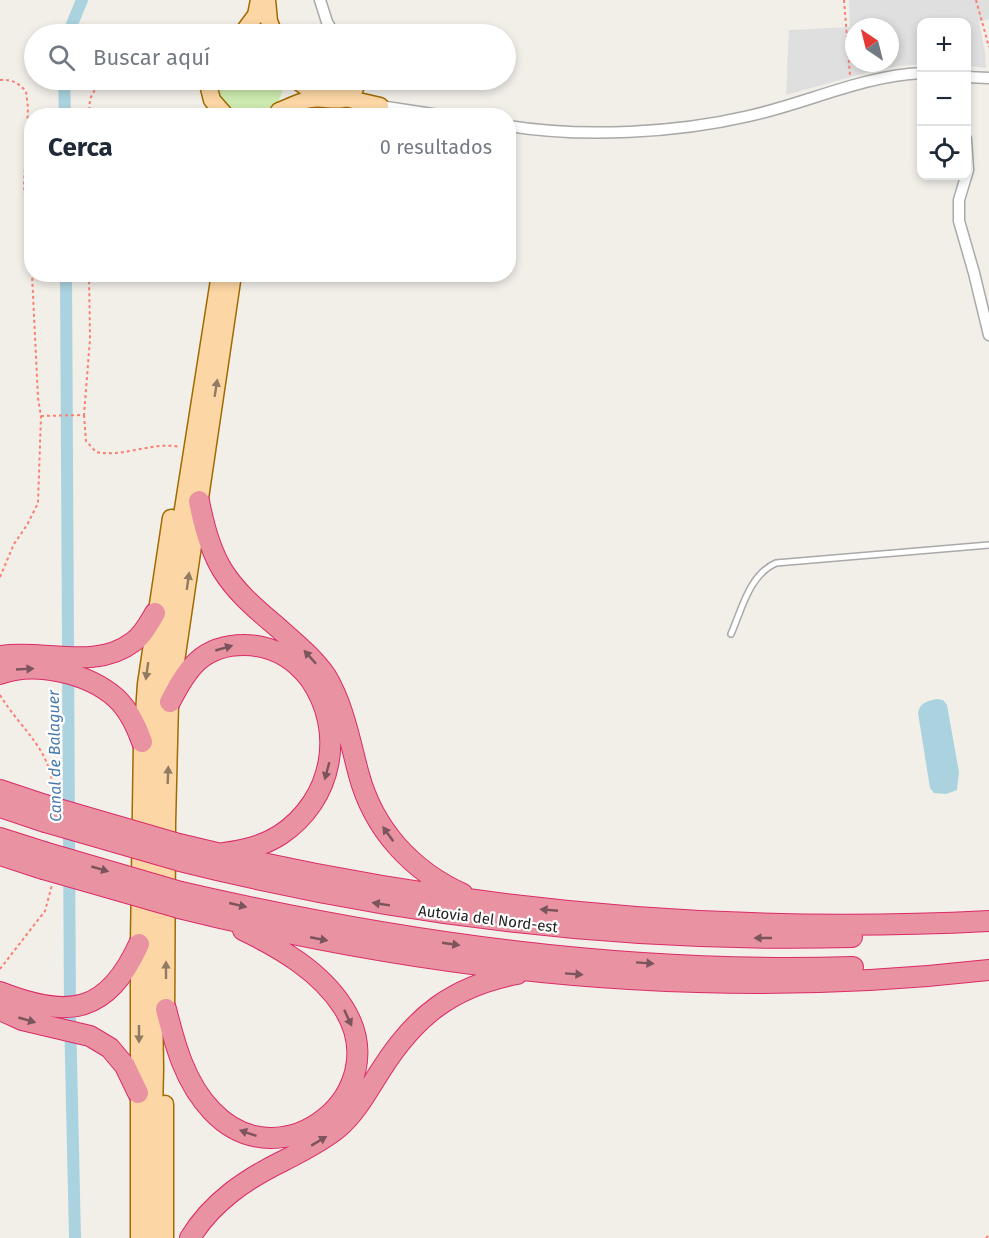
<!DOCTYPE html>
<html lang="es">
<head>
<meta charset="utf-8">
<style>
  body { margin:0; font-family:"Fira Sans",sans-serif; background:#f6f6f7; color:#1f2937 }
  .controls { position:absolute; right:18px; top:18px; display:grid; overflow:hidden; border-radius:12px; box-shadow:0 3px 9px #0003 }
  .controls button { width:54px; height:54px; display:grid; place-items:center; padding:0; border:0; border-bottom:2px solid #e0e1e3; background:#fff; color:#1f2937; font:30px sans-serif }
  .compass { position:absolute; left:845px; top:18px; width:54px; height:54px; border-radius:50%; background:#fff; box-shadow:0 3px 9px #0003; rotate:325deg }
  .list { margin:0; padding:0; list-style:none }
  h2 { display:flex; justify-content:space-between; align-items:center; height:78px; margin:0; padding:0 24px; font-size:26px }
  h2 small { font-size:20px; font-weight:400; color:#747a83 }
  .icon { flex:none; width:33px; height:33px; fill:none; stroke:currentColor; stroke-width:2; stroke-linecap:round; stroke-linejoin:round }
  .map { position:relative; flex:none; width:989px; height:1238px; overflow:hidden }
  .search { position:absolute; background:#fff; box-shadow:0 3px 9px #0003; left:24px; top:24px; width:492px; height:66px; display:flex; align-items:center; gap:15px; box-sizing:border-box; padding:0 21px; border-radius:33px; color:#747a83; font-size:22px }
  .panel { position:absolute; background:#fff; box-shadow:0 3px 9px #0003; left:24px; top:108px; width:492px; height:174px; border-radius:24px }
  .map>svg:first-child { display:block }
  .residential { fill:#e0dfdf; fill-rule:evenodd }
  .grass { fill:#cdebb0 }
  .water { fill:#aad3df }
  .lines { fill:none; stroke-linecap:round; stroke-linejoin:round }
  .canal { stroke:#aad3df; stroke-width:12 }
  .lane-casing { stroke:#a9a9a9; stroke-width:8 }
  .street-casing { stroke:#a9a9a9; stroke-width:13 }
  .primary-casing { stroke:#a06b00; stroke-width:19 }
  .highway-casing { stroke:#dc2a67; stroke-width:22 }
  .path { stroke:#fa8072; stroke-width:2; stroke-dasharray:3 3; stroke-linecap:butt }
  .lane { stroke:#fff; stroke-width:5 }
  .street { stroke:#fff; stroke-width:10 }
  .primary { stroke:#fcd6a4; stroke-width:16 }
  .highway { stroke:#e892a2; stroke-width:20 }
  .highway-bridge-casing { stroke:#dc2a67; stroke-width:22; stroke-linecap:butt }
  .highway-bridge { stroke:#e892a2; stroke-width:20 }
  .oneway { fill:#8f7c63 }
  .oneway2 { fill:#7b545c }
  .labels { text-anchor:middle; stroke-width:4.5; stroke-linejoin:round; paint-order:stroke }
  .street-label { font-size:15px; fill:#222; stroke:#fff }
  .water-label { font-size:16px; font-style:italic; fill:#4a7aab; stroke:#fff }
</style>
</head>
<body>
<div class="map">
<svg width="989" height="1238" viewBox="0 0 989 1238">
  <rect width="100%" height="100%" fill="#f2efe9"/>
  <!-- residential -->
  <path class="residential" d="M849,0H989V19L979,22L985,51L986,68L967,66L966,22H922L921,64L883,68L786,95L789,30L850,27ZM854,27H890V63H854Z"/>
  <!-- grass -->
  <path class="grass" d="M215,80H284C284,126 220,128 215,80Z"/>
  <!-- water -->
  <path class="water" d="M937,699L943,700L947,705L959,772L957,790L946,794L934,793L930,788L918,713C920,702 928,701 937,699Z"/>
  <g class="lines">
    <!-- canal -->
    <path class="canal" d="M68,34L82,0
      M64,80L65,116
      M66,274L70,1014L75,1238"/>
    <defs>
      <path id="lane" d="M731,634C742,609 749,575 776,563L989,545"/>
      <path id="street" d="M320,0L327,22L334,34
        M966,77L989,78
        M380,106L445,116
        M508,126C583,138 676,133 749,116C808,103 861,76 922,73
        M966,139L968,170L959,200V221L974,273L989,335"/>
      <path id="primary" d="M267,0L269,21L274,34
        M242,34L256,15L259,0
        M207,80L212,100L226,116
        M296,80L310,90L380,106
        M325,92L333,89L343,80
        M279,111C290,107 300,101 311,99C331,96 353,110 357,80
        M166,1021L167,823L170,702L233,274
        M139,1238V944L142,742L146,684L171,518
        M151,1238L155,1069L153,927L155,745L160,681L180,528L220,274
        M165,1238V1104"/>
      <path id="highway" d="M199,501C211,564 226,584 275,625C293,641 312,656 326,676C344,706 350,742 359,775C374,830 412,871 463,894
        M0,656C43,649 95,671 133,642C143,635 149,623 155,613
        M0,674C35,661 88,673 116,698C129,710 136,725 142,742
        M170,702C187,669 202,645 244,645C271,645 294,658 310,679C346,731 333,800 280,835C263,846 244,850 224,853
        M0,790L45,805
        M0,807L45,822
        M0,838L44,852
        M179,844C444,909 717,935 989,921
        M0,855L43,869
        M180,861C400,916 625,943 852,937
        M181,892C402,943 626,974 853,967
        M179,908C443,974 718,1001 989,970
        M0,992C69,1019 107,1014 139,944
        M166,1009C175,1045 185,1083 212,1111C282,1185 398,1092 343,1007C320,971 280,948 243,930
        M0,1010L22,1020L90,1036L110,1048L125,1066L138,1093
        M190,1238C212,1202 246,1179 283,1161C302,1151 321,1142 338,1128C356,1113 368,1090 381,1070C415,1016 453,986 517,974"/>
    </defs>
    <!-- lane casing -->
    <use href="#lane" class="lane-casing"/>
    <!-- street casing -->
    <use href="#street" class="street-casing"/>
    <!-- primary casing -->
    <use href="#primary" class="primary-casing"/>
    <!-- highway casing -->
    <use href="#highway" class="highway-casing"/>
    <!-- path -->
    <path class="path" d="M844,0L850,76
      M976,0L989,47
      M0,80C12,79 18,83 26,91L28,108L24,186L32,265
      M89,116L90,99L100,80
      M84,415L86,441L96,452C123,458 152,441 180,447
      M41,416L84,415L90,339L89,274
      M0,577L14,544L27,525L38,503L41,416L38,398L32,274
      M0,695C21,730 52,749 53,793
      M0,969L45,911L52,885
      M986,1238L989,1235"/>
    <!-- lane -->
    <use href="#lane" class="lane"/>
    <!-- street -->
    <use href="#street" class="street"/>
    <!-- primary -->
    <use href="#primary" class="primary"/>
    <!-- highway -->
    <use href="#highway" class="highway"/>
    <defs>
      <path id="highway-bridge" d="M45,805L179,844
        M45,822L180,861
        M44,852L181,892
        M43,869L179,908"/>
    </defs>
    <!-- highway-bridge casing -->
    <use href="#highway-bridge" class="highway-bridge-casing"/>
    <!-- highway-bridge -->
    <use href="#highway-bridge" class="highway-bridge"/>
  </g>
  <!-- one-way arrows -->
  <defs><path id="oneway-solid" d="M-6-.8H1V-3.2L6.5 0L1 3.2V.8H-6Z" transform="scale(1.5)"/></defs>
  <g class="oneway">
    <use href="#oneway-solid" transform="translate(216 388) rotate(-81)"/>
    <use href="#oneway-solid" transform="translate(188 581) rotate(-82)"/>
    <use href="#oneway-solid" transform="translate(147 671) rotate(98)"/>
    <use href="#oneway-solid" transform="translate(168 775) rotate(-88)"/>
    <use href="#oneway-solid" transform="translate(166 970) rotate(-90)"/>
    <use href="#oneway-solid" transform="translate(139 1034) rotate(90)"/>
  </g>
  <g class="oneway2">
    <use href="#oneway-solid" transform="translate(224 648) rotate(-16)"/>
    <use href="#oneway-solid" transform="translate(310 657) rotate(-132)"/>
    <use href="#oneway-solid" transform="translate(25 669) rotate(-3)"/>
    <use href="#oneway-solid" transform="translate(327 771) rotate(105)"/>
    <use href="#oneway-solid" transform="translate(388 834) rotate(-126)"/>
    <use href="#oneway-solid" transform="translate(100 869) rotate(16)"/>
    <use href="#oneway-solid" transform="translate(381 904) rotate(-171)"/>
    <use href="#oneway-solid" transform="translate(238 905) rotate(13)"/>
    <use href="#oneway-solid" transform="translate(549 910) rotate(-175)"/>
    <use href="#oneway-solid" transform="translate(763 938) rotate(-180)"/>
    <use href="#oneway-solid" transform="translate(319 939) rotate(11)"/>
    <use href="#oneway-solid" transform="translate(451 944) rotate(8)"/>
    <use href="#oneway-solid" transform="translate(645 963) rotate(4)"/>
    <use href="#oneway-solid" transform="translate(574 974) rotate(4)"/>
    <use href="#oneway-solid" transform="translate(348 1018) rotate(65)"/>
    <use href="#oneway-solid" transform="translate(27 1020) rotate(16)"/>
    <use href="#oneway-solid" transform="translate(248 1133) rotate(-161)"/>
    <use href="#oneway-solid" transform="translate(319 1141) rotate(-31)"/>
  </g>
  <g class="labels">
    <!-- street labels -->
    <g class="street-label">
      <text transform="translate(488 919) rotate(7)" y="5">Autovia del Nord-est</text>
    </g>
    <!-- water labels -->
    <g class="water-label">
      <text transform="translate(54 756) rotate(-91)" y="6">Canal de Balaguer</text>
    </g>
  </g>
</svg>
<div class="controls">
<button>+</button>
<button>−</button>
<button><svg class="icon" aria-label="locate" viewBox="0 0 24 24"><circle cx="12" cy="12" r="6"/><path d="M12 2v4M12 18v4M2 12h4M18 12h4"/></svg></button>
</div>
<svg class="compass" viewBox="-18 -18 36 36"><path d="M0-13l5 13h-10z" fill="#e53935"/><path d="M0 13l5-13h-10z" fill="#747a83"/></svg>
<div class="search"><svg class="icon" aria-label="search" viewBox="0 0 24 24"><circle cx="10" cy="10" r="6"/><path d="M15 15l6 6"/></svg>Buscar aquí</div>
<section class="panel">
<h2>Cerca<small>0 resultados</small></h2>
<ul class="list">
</ul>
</section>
</div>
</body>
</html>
